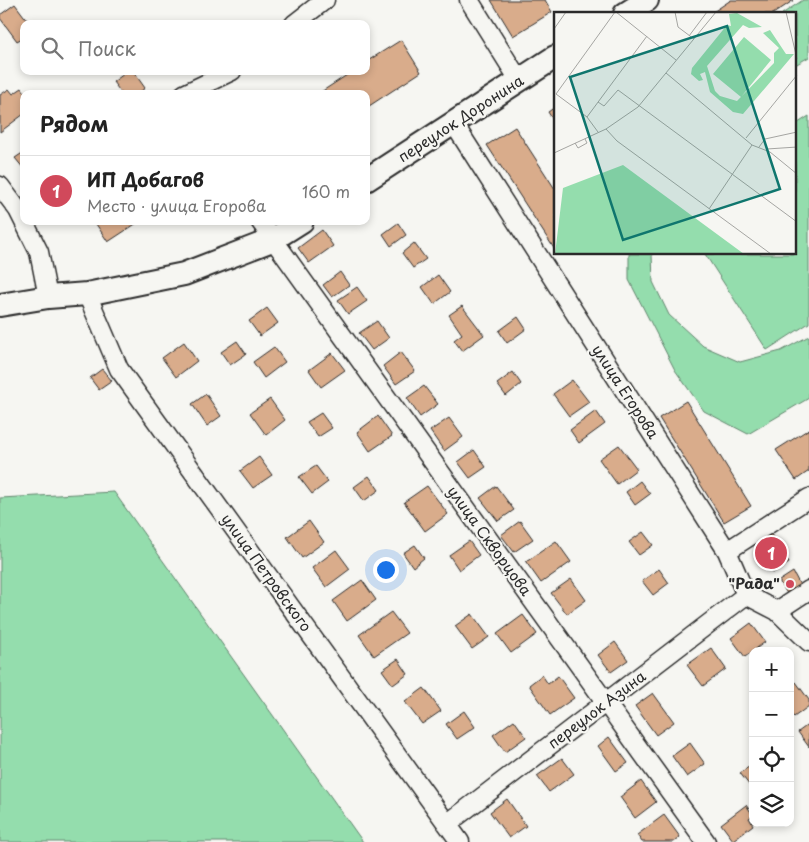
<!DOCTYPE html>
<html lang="ru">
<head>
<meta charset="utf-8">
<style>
  body { margin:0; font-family:"Playpen Sans",sans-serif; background:#f6f6f6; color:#222 }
  .controls { position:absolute; right:15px; bottom:15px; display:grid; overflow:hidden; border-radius:10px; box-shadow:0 2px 8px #0003 }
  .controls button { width:45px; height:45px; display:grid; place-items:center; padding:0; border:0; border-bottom:1px solid #e0e0e0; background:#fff; color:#222; font:25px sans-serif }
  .you { position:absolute; left:385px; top:569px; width:18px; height:18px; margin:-12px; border:4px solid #fff; border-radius:50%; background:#1a73e8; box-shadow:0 0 0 8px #1a73e833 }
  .badge { display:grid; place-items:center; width:32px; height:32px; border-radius:50%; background:#d1495b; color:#fff; font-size:16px; font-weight:700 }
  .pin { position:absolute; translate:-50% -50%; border:2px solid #fff; box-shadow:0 1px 5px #0006 }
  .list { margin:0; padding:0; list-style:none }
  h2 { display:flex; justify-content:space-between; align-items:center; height:65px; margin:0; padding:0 20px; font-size:21px }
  h2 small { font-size:16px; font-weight:400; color:#767676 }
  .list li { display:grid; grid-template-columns:32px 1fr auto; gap:15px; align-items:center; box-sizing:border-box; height:70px; padding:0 20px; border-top:1px solid #e0e0e0 }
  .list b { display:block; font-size:19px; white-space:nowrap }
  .list p { margin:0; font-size:16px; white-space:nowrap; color:#767676 }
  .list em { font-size:16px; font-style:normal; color:#767676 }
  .icon { flex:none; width:28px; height:28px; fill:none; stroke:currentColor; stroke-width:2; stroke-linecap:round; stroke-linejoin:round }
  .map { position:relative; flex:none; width:809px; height:842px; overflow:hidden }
  .search { position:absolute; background:#fff; box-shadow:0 2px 8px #0003; left:20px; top:20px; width:350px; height:55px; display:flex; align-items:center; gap:12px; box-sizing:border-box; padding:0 18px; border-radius:10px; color:#767676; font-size:19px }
  .panel { position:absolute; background:#fff; box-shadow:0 2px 8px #0003; left:20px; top:90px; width:350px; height:135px; border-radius:10px }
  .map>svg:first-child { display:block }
  .green { fill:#94ddad; stroke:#60846c }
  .building { fill:#d9ac8b; stroke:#2b2b2b }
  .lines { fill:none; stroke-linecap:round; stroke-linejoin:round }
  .minor-casing { stroke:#2b2b2b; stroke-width:21 }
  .major-casing { stroke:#2b2b2b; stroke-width:26 }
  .minor { stroke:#f6f6f2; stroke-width:18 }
  .major { stroke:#f6f6f2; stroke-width:22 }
  .poi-dot { fill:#d1495b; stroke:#f6f6f2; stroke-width:2 }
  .labels { text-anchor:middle; stroke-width:4.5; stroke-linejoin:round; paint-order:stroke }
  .street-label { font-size:15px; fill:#2b2b2b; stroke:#f6f6f2 }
  .poi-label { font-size:15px; font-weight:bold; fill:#2b2b2b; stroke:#f6f6f2; text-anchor:end }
  .inset-road { fill:none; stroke:#a5a5a2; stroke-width:1 }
  .view { fill:#0f766e; fill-opacity:0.15; stroke:#0f766e; stroke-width:2.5 }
  .inset-edge { fill:none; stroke:#2b2b2b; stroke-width:2.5 }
</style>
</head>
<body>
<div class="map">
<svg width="809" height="842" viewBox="0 0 809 842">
  <rect width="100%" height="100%" fill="#f6f6f2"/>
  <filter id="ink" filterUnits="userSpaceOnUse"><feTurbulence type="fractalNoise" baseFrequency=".02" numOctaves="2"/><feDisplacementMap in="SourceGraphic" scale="10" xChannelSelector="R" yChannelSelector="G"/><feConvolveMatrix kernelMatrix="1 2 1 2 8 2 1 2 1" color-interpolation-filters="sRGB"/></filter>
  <g filter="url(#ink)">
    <!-- green -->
    <path class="green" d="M803,0H809V57L795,65V14H782Z
      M809,116V323L767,350L705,254H795V125Z
      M629,254H652L653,282L669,315L703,346L740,362L781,351L809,336V398L748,434L704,411L675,370L629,280Z
      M114,492L363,842H0V498Z"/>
    <!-- building -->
    <path class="building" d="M491,0H545L552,12L513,36Z
      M731,0H794L773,14H710Z
      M15,4L30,24H24V37L17,41L0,18V15Z
      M401,40L421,72L366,108V94H318L353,71H366V62Z
      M128,71H133L145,88L137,94H122L113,82Z
      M22,88L26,94H24V114L0,132V95L9,89L13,94Z
      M555,107V123L548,112Z
      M515,127L555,189V250L487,145Z
      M24,152V169L15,158Z
      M94,221H140L108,242Z
      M398,223L406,235L391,246L383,234Z
      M322,230L333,246L309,263L298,248Z
      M414,243L426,259L413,268L402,253Z
      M340,272L349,285L332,297L323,285Z
      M438,275L450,292L434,304L422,287Z
      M357,287L367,301L348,314L338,300Z
      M462,306L484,335L462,351L454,340L462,334L449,315Z
      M267,308L278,323L260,336L249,321Z
      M518,317L526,329L507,343L499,331Z
      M377,321L389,338L372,350L359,333Z
      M237,341L246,354L230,365L221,352Z
      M184,342L197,361L176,377L162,358Z
      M274,347L285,362L264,378L253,362Z
      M401,352L415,371L396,384L383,366Z
      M332,353L345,370L321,387L309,370Z
      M102,369L112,381L99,390L90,378Z
      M513,372L521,384L506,396L497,384Z
      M572,380L589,402L569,416L553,394Z
      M424,386L438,404L420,417L407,398Z
      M206,394L221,416L207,426L192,404Z
      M270,399L285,420L266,435L250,413Z
      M686,401L751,506L724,522L659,418Z
      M596,411L605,424L579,443L570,430Z
      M321,413L332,428L318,437L307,422Z
      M378,416L392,436L370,451L357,432Z
      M449,418L463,437L444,451L430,431Z
      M809,429V471L796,480L776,450Z
      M619,445L637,469L617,484L599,459Z
      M474,450L486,467L470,478L458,462Z
      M259,457L272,475L253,488L240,471Z
      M316,466L328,482L312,494L299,477Z
      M369,476L379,490L364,501L354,487Z
      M640,481L650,494L635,505L626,492Z
      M427,486L448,514L425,531L404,502Z
      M496,486L514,510L498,521L480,498Z
      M309,521L324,542L302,558L287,537Z
      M520,521L533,539L514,552L501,535Z
      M769,531L789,563L772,573L753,542Z
      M643,532L653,545L639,555L629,542Z
      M469,541L479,555L459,570L449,555Z
      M556,541L571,562L541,583L526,562Z
      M415,545L424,558L413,567L403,553Z
      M336,550L350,569L326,587L312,568Z
      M659,569L669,583L653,595L642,581Z
      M793,572L801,587L788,595L779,581Z
      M571,579L586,600L567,614L551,593Z
      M362,580L376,600L347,621L333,601Z
      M391,612L407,633L374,656L359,635Z
      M472,614L489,637L472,649L455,626Z
      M523,615L537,634L511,653L497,634Z
      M751,623L765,642L745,657L731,638Z
      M615,642L628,660L611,672L598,655Z
      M711,648L726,669L703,686L687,665Z
      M398,659L408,674L393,685L382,670Z
      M542,675L548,684L558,676L574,698L550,715L529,685Z
      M796,682L809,700V706L794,717L790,713V686Z
      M424,688L441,711L422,724L405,702Z
      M653,693L674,722L656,735L635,706Z
      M464,711L475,727L457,739L446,724Z
      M514,720L526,737L505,752L493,735Z
      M809,724V747L798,732Z
      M609,737L628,763L616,771L598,746Z
      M690,743L705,764L687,777L672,756Z
      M562,758L574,774L549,792L537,776Z
      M753,764V790L740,773Z
      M641,781L656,802L635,818L620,797Z
      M507,799L526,826L509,838L490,812Z
      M746,805L753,815L749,818L753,825L733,840L721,824Z
      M664,815L680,837L674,842H642L637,835Z"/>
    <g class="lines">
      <defs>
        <path id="minor" d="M469,0L519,80
          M294,24L325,0
          M184,94L232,71
          M454,124L727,551L746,595L777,611L809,642
          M0,186L18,210L39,252L48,297
          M260,221L706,842
          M87,294L119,369L460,842
          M727,551L809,498
          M777,611L809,590
          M447,824L746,595"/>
        <path id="major" d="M625,14L647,0
          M366,180L555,57
          M0,305L48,297L87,294L184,274L272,240L302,221"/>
      </defs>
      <!-- minor casing -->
      <use href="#minor" class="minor-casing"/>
      <!-- major casing -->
      <use href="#major" class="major-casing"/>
      <!-- minor -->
      <use href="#minor" class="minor"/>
      <!-- major -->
      <use href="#major" class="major"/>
    </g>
  </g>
  <!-- markers -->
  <circle class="poi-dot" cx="790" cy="584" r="5"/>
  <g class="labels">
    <!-- street labels -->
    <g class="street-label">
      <text transform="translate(461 119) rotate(-33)" y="5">переулок Доронина</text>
      <text transform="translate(625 392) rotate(57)" y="5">улица Егорова</text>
      <text transform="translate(489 541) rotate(54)" y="5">улица Скворцова</text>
      <text transform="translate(266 573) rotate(54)" y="5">улица Петровского</text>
      <text transform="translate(597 710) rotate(-37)" y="5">переулок Азина</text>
    </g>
    <!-- poi labels -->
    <g class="poi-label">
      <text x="780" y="589">"Рада"</text>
    </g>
  </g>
  <!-- overview -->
  <g transform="translate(554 12)">
    <rect width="242" height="242" fill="#f6f6f2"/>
    <path d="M183,1L208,15L195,16L189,13L153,54L161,79L166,84L183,89L220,51V41L225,36L209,21L216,18L232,42H240L189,102L179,100L156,80L151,60L146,62L149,68L145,69L137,62L138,56L173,13L177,14L175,2ZM190,25L217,48L187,85L159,62ZM69,153L190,242H1L9,176Z" fill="#94ddad"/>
    <path class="inset-road" d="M62,0L122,48M121,0L124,15L140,27M232,0L243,47M0,17L12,0M135,24L153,0M112,61L198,133L216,140L243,162M2,82L61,0M2,82L33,105L44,120M44,90L50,94L64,78L243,210M33,105L93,24M52,117L63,129L217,242M192,126L243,63M21,131L24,136L33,131L31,127M205,135L211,127L243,120M213,137L243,135M0,141L52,117L84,95L162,0M155,197L198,133"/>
    <path class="view" d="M173,14L226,177L69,228L16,65Z"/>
    <rect width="242" height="242" class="inset-edge"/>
  </g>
</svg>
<div class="controls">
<button>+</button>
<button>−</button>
<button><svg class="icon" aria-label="locate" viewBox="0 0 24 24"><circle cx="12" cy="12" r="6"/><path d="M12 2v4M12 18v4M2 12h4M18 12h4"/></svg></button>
<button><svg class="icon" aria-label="layers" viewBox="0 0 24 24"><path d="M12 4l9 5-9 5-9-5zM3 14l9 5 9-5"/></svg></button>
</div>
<div class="you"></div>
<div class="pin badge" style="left:771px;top:553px">1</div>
<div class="search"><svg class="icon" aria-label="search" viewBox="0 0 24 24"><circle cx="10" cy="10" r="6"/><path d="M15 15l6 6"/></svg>Поиск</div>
<section class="panel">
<h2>Рядом<small></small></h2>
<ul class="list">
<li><span class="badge">1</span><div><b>ИП Добагов</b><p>Место · улица Егорова</p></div><em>160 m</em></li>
</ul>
</section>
</div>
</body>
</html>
